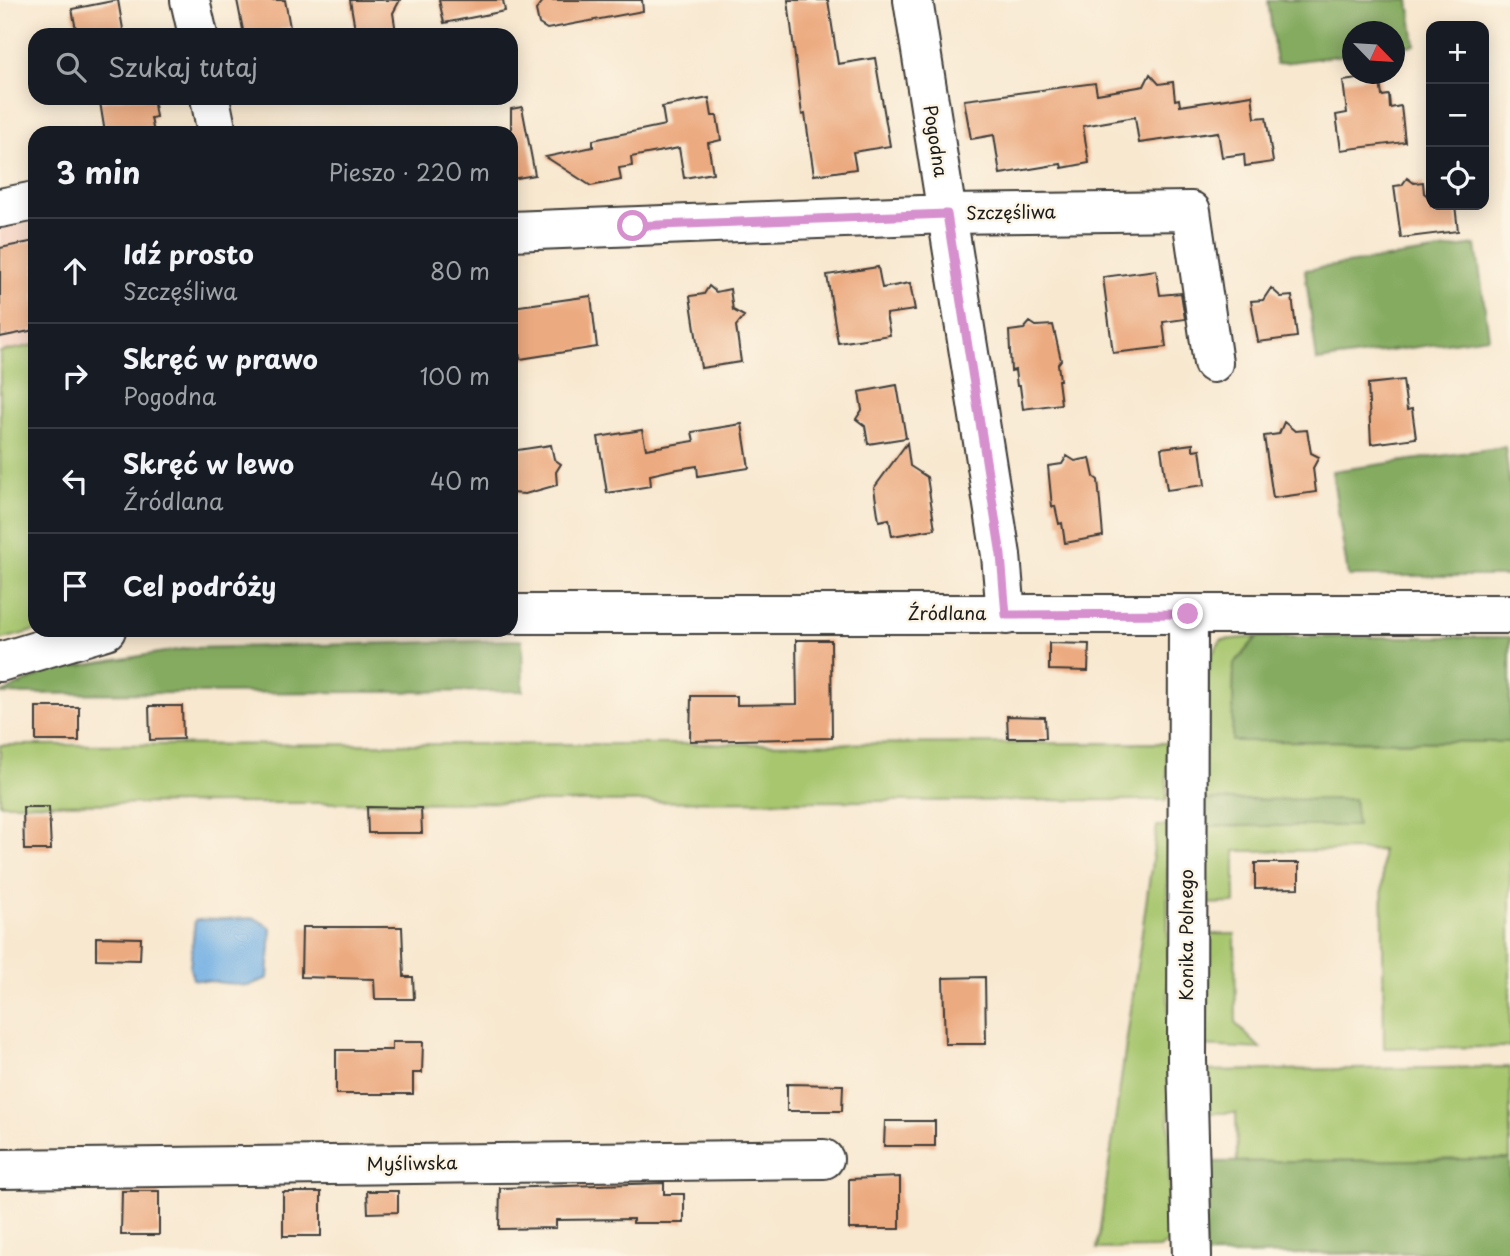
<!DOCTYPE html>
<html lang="pl">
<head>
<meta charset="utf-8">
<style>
  body { margin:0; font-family:"Playpen Sans",sans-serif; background:#20242c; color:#f1f3f6 }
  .controls { position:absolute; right:21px; top:21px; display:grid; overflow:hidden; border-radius:14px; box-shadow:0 4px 18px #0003 }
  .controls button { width:63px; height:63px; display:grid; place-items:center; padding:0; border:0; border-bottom:2px solid #363941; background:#171b24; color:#f1f3f6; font:35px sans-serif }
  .compass { position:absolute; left:1342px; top:21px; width:63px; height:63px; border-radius:50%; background:#171b24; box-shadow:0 4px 18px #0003; rotate:115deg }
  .stop { position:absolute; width:21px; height:21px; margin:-16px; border:5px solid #d690ce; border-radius:50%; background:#fff }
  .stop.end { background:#d690ce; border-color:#fff; box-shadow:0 2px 7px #0008 }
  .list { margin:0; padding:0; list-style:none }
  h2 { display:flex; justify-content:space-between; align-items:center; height:91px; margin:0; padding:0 28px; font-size:30px }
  h2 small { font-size:23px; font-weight:400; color:#9ea1a6 }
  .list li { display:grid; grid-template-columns:46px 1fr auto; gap:21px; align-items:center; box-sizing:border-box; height:105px; padding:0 28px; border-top:2px solid #363941 }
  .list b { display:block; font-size:26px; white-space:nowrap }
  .list p { margin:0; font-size:23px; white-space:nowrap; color:#9ea1a6 }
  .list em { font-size:23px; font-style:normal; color:#9ea1a6 }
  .icon { flex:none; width:38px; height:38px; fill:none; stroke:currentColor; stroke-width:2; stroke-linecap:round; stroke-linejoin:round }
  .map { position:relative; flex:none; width:1510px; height:1256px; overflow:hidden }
  .search { position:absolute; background:#171b24; box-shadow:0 4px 18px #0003; left:28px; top:28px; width:490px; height:77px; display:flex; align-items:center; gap:18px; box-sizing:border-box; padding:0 24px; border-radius:21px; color:#9ea1a6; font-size:26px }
  .panel { position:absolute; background:#171b24; box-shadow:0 4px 18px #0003; left:28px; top:126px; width:490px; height:511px; border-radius:21px }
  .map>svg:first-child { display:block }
  .built { fill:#f5d2c2 }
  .green { fill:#a7c66e; stroke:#627145; stroke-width:2 }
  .forest { fill:#85ab61; stroke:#50643e; stroke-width:2 }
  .water { fill:#71afe4; stroke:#466680; stroke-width:2 }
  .building { fill:#ecaa80 }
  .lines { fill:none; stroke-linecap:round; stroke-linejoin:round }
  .minor-casing { stroke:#3d3b37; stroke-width:42 }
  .major-casing { stroke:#3d3b37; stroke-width:42 }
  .minor { stroke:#fff; stroke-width:38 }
  .major { stroke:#fff; stroke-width:38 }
  .route { stroke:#d690ce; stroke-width:9 }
  .labels { text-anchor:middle; stroke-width:5; stroke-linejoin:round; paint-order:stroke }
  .street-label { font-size:18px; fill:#1c1c1c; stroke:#fcf5e5 }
</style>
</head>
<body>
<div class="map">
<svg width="1510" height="1256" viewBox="0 0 1510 1256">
  <rect width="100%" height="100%" fill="#fcf5e5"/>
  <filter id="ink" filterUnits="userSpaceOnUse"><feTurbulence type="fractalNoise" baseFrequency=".0143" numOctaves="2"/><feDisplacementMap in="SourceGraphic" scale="14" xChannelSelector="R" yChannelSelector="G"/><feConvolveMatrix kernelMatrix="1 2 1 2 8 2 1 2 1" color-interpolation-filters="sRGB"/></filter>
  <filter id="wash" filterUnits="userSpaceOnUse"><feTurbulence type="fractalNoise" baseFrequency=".00686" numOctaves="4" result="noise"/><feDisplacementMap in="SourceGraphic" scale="28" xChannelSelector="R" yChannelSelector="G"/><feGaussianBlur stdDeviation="1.57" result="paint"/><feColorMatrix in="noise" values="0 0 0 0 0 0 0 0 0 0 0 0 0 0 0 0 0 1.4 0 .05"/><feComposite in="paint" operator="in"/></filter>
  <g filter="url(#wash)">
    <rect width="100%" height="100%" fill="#f8e8d0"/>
    <!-- built -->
    <path class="built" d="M35,220V345L0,352V227Z"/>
    <!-- green -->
    <path class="green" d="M35,345L37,630L0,640V352Z
      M1257,637L1234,664L1232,741L1510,742V1047L1384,1048L1382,850L1235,851V903L1196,904L1195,826H1356L1354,800H1194L1211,656L1221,640Z
      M1167,743V800L0,804V745Z
      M1157,826H1167L1170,1242L1159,1248L1097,1249Z
      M1196,934H1235L1236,1024L1261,1049L1199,1046Z
      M1510,1067V1159L1237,1162L1236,1113H1204L1200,1071Z"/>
    <!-- forest -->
    <path class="forest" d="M1268,0H1409L1415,45L1395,48L1394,32H1352V54L1276,64Z
      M1476,245L1489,337L1317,361L1305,270Z
      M1505,447L1510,487V576H1348L1332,471Z
      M1257,637H1510V742L1232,741L1234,664Z
      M522,640L523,691L0,694L49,671L189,648Z
      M1354,799L1357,826H1195L1194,800Z
      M1510,1159V1252L1204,1255L1205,1162Z"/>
    <!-- water -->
    <path class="water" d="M255,918L271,928L268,978L248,986L193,979L190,967L195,920Z"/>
    <g id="blocks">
      <!-- building -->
      <path class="building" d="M118,0L124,35H77L72,9Z
        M237,0H285L290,27L279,30L281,35H244Z
        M350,0H400L393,13L396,32L356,35Z
        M439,0H503L505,11L444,23Z
        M544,0H642L643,11L547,29L539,24L536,10Z
        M788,0H828L838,64L875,58L890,146L853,152L856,169L814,175L805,114L802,115Z
        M1150,74L1159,84L1173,82L1175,100L1179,99L1180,106L1252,95L1255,118L1266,117L1273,162L1245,166L1244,154L1222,157L1218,132L1139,143L1135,117L1083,126L1089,163L1062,168L1061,164L1000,174L994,135L971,139L964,100L1095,83L1097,94L1144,86Z
        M1379,76L1382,96L1389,95L1390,108L1401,106L1405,142L1341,150L1336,115L1347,113L1343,81Z
        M127,98H153L156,117L151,118L154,133H105L100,102Z
        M709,98L712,116H717L721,140L708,143L713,173L684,178L679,148L631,157L632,166L619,168L621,180L591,186L546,157L593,147V140L665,125L662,107Z
        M522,107L535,175L511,179V109Z
        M1407,178L1414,183L1423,182L1424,193L1431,199V205H1455L1458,231L1401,238L1394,186L1402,185Z
        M35,241V330L0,337V248Z
        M878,267L882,288L910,283L915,310L886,314L890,335L838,343L827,275Z
        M1156,270L1160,295L1181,293L1185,319L1163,322L1166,347L1113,353L1103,277Z
        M709,286L716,292L730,289L733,310L744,316L736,326L741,362L701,368L690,296L704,294Z
        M1271,288L1281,297L1292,296L1297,337L1258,342L1251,301L1263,300Z
        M591,296L597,347L520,359L512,307Z
        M1030,322L1036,326L1053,325L1061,360L1058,364L1060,380H1058L1061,404L1023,409L1020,386H1017L1015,370L1011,371L1009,331L1024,329Z
        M1403,380L1407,410L1412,409L1416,438L1371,444L1368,384Z
        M897,385L906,438L868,444L865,426L856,419L862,410L859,392Z
        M1284,422L1295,431L1307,430L1311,453L1319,457L1313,468L1316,492L1273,498L1264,436L1279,434Z
        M742,424L749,468L698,476L697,466L672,470L650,475L651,486L607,493L598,437L642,430L646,449L694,441L692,432Z
        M907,443L910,466L927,477L935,529L892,536L889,519L879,521L874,488Z
        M1193,444V450L1200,449L1205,485L1167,490L1161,448Z
        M551,445L554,459L561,464L556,472L557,485L525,494L511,493V451Z
        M1067,456L1075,461L1090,458L1094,477L1098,480L1103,536L1065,543L1062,523L1059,524L1055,506L1052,507L1048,466L1062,464Z
        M796,640H831L832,738L690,741L691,696H737V705L797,704Z
        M1049,643L1089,644L1088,671L1049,670Z
        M149,706H182L183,739L150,740Z
        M36,707H79V741H36Z
        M1007,716L1045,717L1046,738H1008Z
        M23,807H49L51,850H24Z
        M367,807L421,808L422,833H368Z
        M1255,863H1299V888L1255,889Z
        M302,927H402L404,977H413L414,999H375L374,979L301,977Z
        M96,937L141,938L140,960L96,959Z
        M985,977L986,1044H945L943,978Z
        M392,1042H423L422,1073H413V1094H336V1050H392Z
        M787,1084L843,1085L842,1111H787Z
        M885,1121H935V1146H884Z
        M900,1177V1229H849V1179Z
        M664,1183V1194H684V1223H633V1219L556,1220V1228L499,1229L500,1188Z
        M122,1191H159V1235H121Z
        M367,1191H398V1212L368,1213Z
        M283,1192H321V1236H283Z"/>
    </g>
  </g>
  <g filter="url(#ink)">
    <use href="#blocks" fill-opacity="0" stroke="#3d3b37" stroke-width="2"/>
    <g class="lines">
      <defs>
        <path id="minor" d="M190,0L198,35
          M913,0L1001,555L1006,615
          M210,98L217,133
          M0,208L35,201
          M511,231L947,214L1191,211L1213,363
          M1188,614L1187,1060L1192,1256
          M0,1169L824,1159"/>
        <path id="major" d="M511,614H1510
          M0,662L106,630"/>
      </defs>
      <!-- minor casing -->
      <use href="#minor" class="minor-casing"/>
      <!-- major casing -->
      <use href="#major" class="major-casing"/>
      <!-- minor -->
      <use href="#minor" class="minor"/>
      <!-- major -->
      <use href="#major" class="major"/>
    </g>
  </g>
  <g class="lines" filter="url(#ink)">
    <!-- route -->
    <path class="route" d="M633,226L947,214L1001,555L1006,615L1188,614"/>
  </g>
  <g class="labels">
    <!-- street labels -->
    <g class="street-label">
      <text transform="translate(935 141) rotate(81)" y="6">Pogodna</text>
      <text transform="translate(1011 213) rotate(-1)" y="6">Szczęśliwa</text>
      <text x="947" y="620">Źródlana</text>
      <text transform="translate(1187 935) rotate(-90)" y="6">Konika Polnego</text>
      <text transform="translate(412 1164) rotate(-1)" y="6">Myśliwska</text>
    </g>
  </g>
</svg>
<div class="controls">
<button>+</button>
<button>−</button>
<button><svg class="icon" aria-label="locate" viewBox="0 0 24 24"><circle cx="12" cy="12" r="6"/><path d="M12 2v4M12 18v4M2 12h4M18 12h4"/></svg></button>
</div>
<svg class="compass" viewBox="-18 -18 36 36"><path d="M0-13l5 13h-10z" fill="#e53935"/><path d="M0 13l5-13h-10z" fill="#9ea1a6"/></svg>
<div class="stop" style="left:633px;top:226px"></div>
<div class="stop end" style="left:1188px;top:614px"></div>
<div class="search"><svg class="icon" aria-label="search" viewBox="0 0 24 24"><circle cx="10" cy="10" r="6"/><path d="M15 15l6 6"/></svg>Szukaj tutaj</div>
<section class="panel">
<h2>3 min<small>Pieszo · 220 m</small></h2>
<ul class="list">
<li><svg class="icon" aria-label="ahead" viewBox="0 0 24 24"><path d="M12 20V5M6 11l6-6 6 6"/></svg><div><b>Idź prosto</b><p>Szczęśliwa</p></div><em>80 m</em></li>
<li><svg class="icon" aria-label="right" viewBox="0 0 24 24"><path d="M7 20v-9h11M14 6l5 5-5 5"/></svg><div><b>Skręć w prawo</b><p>Pogodna</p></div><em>100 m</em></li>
<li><svg class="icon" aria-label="left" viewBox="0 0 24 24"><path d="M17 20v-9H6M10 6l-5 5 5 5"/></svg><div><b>Skręć w lewo</b><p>Źródlana</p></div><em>40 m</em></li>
<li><svg class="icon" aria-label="arrive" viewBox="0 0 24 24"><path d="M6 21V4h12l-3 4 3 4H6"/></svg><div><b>Cel podróży</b></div></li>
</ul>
</section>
</div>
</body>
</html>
